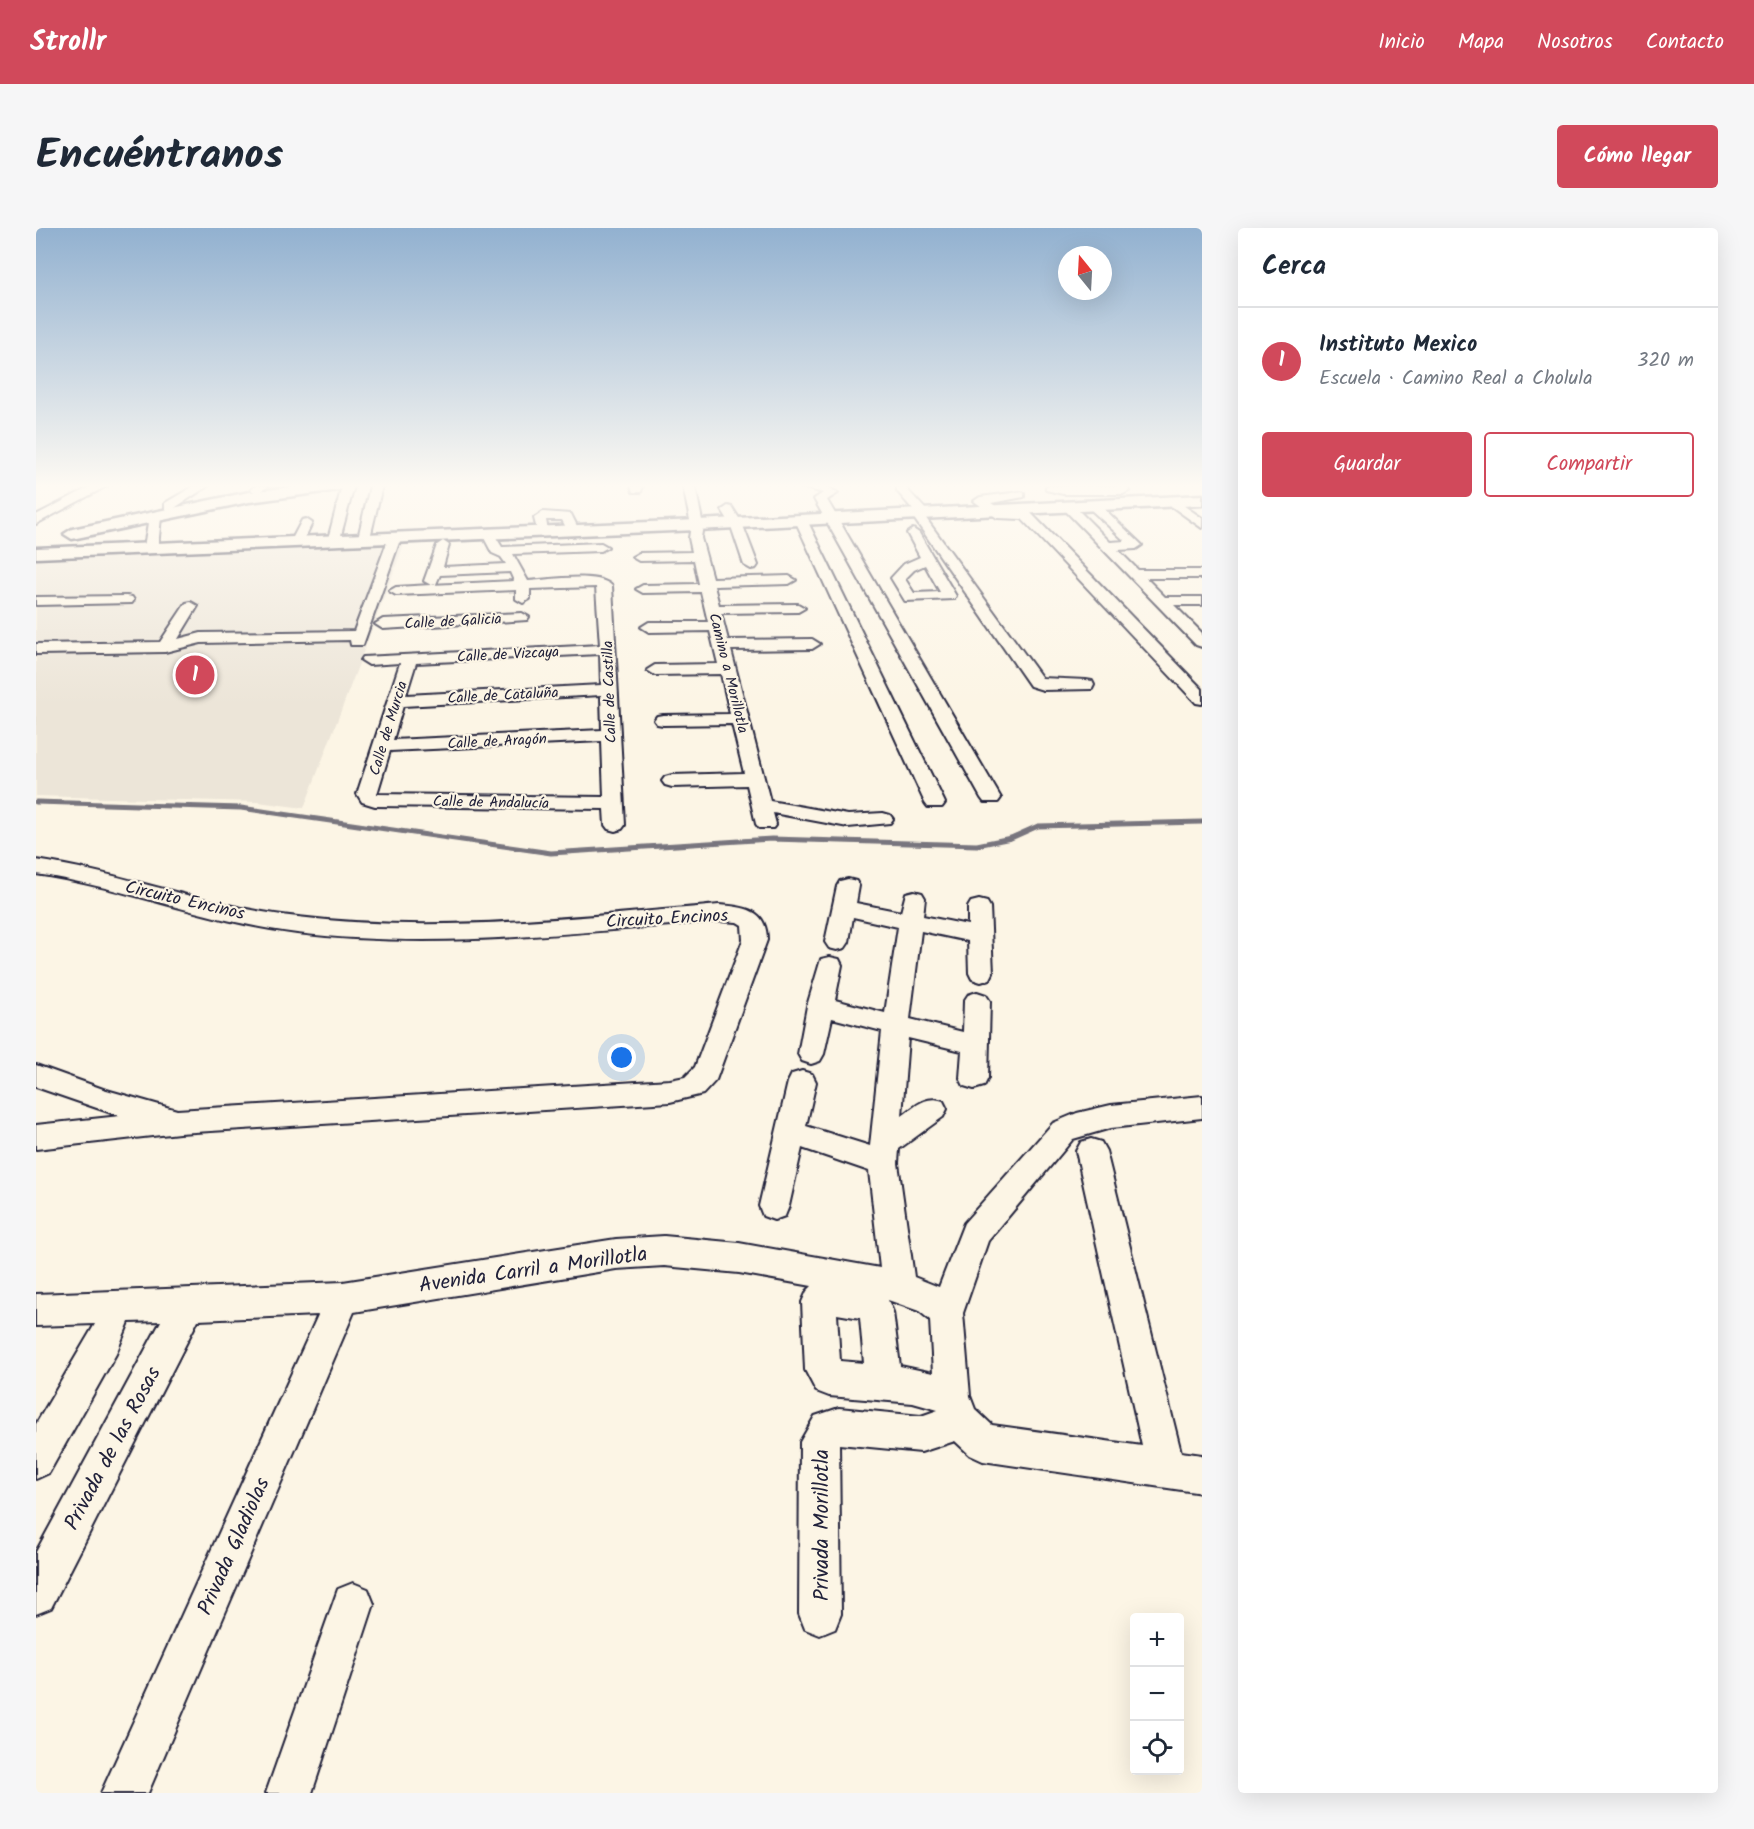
<!DOCTYPE html>
<html lang="es">
<head>
<meta charset="utf-8">
<style>
  body { margin:0; font-family:Kalam,sans-serif; background:#f6f6f7; color:#1f2937 }
  .controls { position:absolute; right:18px; bottom:18px; display:grid; overflow:hidden; border-radius:6px; box-shadow:0 6px 24px #0002 }
  .controls button { width:54px; height:54px; display:grid; place-items:center; padding:0; border:0; border-bottom:2px solid #e0e1e3; background:#fff; color:#1f2937; font:30px sans-serif }
  .compass { position:absolute; left:1022px; top:18px; width:54px; height:54px; border-radius:50%; background:#fff; box-shadow:0 6px 24px #0002; rotate:342deg }
  .you { position:absolute; left:586px; top:830px; width:21px; height:21px; margin:-15px; border:4px solid #fff; border-radius:50%; background:#1a73e8; box-shadow:0 0 0 9px #1a73e833 }
  .badge { display:grid; place-items:center; width:39px; height:39px; border-radius:50%; background:#d1495b; color:#fff; font-size:20px; font-weight:700 }
  .pin { position:absolute; translate:-50% -50%; border:3px solid #fff; box-shadow:0 2px 6px #0006 }
  .list { margin:0; padding:0; list-style:none }
  h2 { display:flex; justify-content:space-between; align-items:center; height:78px; margin:0; padding:0 24px; font-size:26px }
  h2 small { font-size:20px; font-weight:400; color:#747a83 }
  .list li { display:grid; grid-template-columns:39px 1fr auto; gap:18px; align-items:center; box-sizing:border-box; height:108px; padding:0 24px; border-top:2px solid #e0e1e3 }
  .list b { display:block; font-size:22px; white-space:nowrap }
  .list p { margin:0; font-size:20px; white-space:nowrap; color:#747a83 }
  .list em { font-size:20px; font-style:normal; color:#747a83 }
  .actions { display:flex; gap:12px; padding:18px 24px }
  .actions a { flex:1; padding:14px 0; border:2px solid #d1495b; border-radius:6px; text-align:center; font-size:21px; color:#d1495b }
  .actions .main { background:#d1495b; color:#fff }
  .icon { flex:none; width:33px; height:33px; fill:none; stroke:currentColor; stroke-width:2; stroke-linecap:round; stroke-linejoin:round }
  .map { position:relative; flex:none; width:1166px; height:1565px; overflow:hidden; border-radius:6px }
  header { display:flex; align-items:center; gap:36px; box-sizing:border-box; height:84px; padding:0 30px; background:#d1495b; color:#fff }
  header strong { font-size:28px }
  nav { display:flex; gap:33px; margin-inline-start:auto; font-size:21px }
  .intro { display:flex; align-items:center; justify-content:space-between; box-sizing:border-box; height:144px; padding:0 36px }
  h1 { margin:0; font-size:42px }
  .button { padding:15px 27px; border-radius:6px; background:#d1495b; color:#fff; font-size:21px; font-weight:700 }
  main { display:flex; gap:36px; padding:0 36px }
  aside { flex:1; background:#fff; border-radius:6px; box-shadow:0 6px 24px #0002 }
  .map>svg:first-child { display:block }
  .built { fill:#ece5d8 }
  .lines { fill:none; stroke-linecap:round; stroke-linejoin:round }
  .stream { stroke:#78757e; stroke-width:5 }
  .minor-casing { stroke:#22223b; stroke-width:4 }
  .major-casing { stroke:#22223b; stroke-width:5 }
  .minor { fill:#fcf5e5; fill-rule:evenodd }
  .major { fill:#fcf5e5; fill-rule:evenodd }
  .labels { text-anchor:middle; stroke-width:4.5; stroke-linejoin:round; paint-order:stroke }
  .far-street-label { font-size:15px; fill:#22223b; stroke:#fcf5e5 }
  .street-label { font-size:18px; fill:#22223b; stroke:#fcf5e5 }
  .near-street-label { font-size:21px; fill:#22223b; stroke:#fcf5e5 }
</style>
</head>
<body>
<header>
<strong>Strollr</strong>
<nav><a>Inicio</a><a>Mapa</a><a>Nosotros</a><a>Contacto</a></nav>
</header>
<div class="intro"><h1>Encuéntranos</h1><a class="button">Cómo llegar</a></div>
<main>
<div class="map">
<svg width="1166" height="1565" viewBox="0 0 1166 1565">
  <rect width="100%" height="100%" fill="#fcf5e5"/>
  <filter id="ink" filterUnits="userSpaceOnUse"><feTurbulence type="fractalNoise" baseFrequency=".0167" numOctaves="2"/><feDisplacementMap in="SourceGraphic" scale="12" xChannelSelector="R" yChannelSelector="G"/><feConvolveMatrix kernelMatrix="1 2 1 2 8 2 1 2 1" color-interpolation-filters="sRGB"/></filter>
  <g filter="url(#ink)">
    <!-- built -->
    <path class="built" d="M371,309L268,580L222,574L0,568V327Z"/>
    <g class="lines">
      <!-- stream -->
      <path class="stream" d="M0,574L205,580L515,625L736,611L941,617L975,610L1002,598L1166,594"/>
      <defs>
        <path id="minor" d="M56,258H71L0,296V287Z
          M158,258H172L137,281H129V275Z
          M219,258H233L221,265L215,262Z
          M306,258H318L304,311L298,315L292,311Z
          M334,258H346L334,310L328,314L322,310Z
          M595,258H607L605,264H597Z
          M647,258H659L667,297L665,310L676,350L753,348L760,352L753,356L678,358L683,377L762,376L769,380L762,384L685,385L692,412L776,411L784,416L776,421L695,422L734,573L812,587L847,585L854,587L857,591L854,595L812,599L737,585L740,596L737,600H723L720,596L711,557L636,559L629,557L626,553L629,549L636,547L708,545L696,496L627,497L621,496L618,492L621,488L627,487L694,486L685,446L619,447L611,442L619,437L682,436L674,403L613,404L605,399L613,394H672L665,364L607,365L600,361L607,357L663,356L658,332L603,333L596,329L603,325L656,324L653,310L655,297Z
          M763,258H790L802,265L791,272L965,570L962,574H948L945,570L778,271L787,265Z
          M1010,258H1090L1093,263L1087,266H1027L1010,262Z
          M861,259H869L891,283L893,286L889,289L1006,450L1050,452L1056,453L1058,457L1056,461L1007,462L994,458L875,286L878,283L861,263Z
          M984,264L988,265V269L955,275L968,283H980L981,279H989L1166,461V476L1160,475L986,291L961,290L938,273L944,269Z
          M1135,269L1166,290V300L1131,275L1129,273Z
          M1057,273L1061,274L1106,317L1100,321L1082,322L1102,342H1166V350H1110L1129,369H1166V377H1138L1166,405V419L1160,417L1026,279L1032,275L1036,276L1074,314L1089,313L1053,280L1051,277Z
          M692,278L696,279L706,295L722,337L720,340L715,341L708,337L694,295L686,282Z
          M507,284L535,286L543,302L541,305H533L526,292H510L512,303L506,307L502,306L498,290Z
          M119,285L125,289L122,319L115,323L108,319L113,289Z
          M765,288L771,292L909,575L906,579H892L889,575L759,292Z
          M270,291L276,295L266,316L261,317L256,316L255,313L266,292Z
          M877,301L883,305L920,368L918,371L869,373L855,350L868,336L884,329L871,305ZM889,337L904,364L878,365L869,351L878,342Z
          M452,302L456,303L466,319L565,315L572,319L565,323L477,326L492,353C511,352 563,343 576,358L589,597L586,601L579,603L572,601L569,597L568,581L339,578L326,574L321,566L364,435L333,437L325,432L327,429L564,417L560,359L494,361V371L487,375L480,371V362L360,367L353,363L360,359L395,357L388,353L401,317L407,313L413,317L407,339L470,336L465,329L456,325L446,306ZM474,344L478,353L395,357L400,356L404,347ZM564,426L565,457L370,467L380,435ZM565,467L566,502L357,512L367,478ZM566,513L568,569L341,566L354,523Z
          M359,305L365,309L327,417H315L314,412L165,415L129,424L0,426V416L124,414L150,375L155,374L162,378L142,411L165,405L318,403L353,309Z
          M91,368L96,369L98,372L96,375L0,377V369Z
          M486,385L493,389L491,392L347,401L339,396L347,391Z
          M0,632C88,645 172,679 262,689C402,706 543,689 683,677C708,679 731,681 731,712L680,852L667,866L634,874L143,905L0,921V897L84,888L0,859V837L67,861L141,882L634,852L649,849L659,839L707,712L706,697L701,694L683,693C543,704 402,722 261,705C172,694 88,659 0,646Z
          M812,651L820,653L823,658L820,675L865,684L870,665L878,663L886,665L889,670L887,688L932,697V679L935,674L943,672L951,674L954,679L957,745L954,751L945,754L936,751L933,745L932,713L885,703L874,791L927,804L928,773L932,767L941,764L950,767L954,773L952,850L948,858L938,861L928,858L924,850L926,823L872,810L866,888C880,878 889,867 907,873L911,881L907,889L863,921L862,935L878,1049L903,1059L928,995L1017,895L1041,885L1075,877L1166,868V890L1075,900L1037,911L952,1013L927,1085L934,1168L939,1181L956,1197L1106,1218L1040,923L1045,914L1055,911L1065,914L1070,923L1145,1224L1166,1227V1265L947,1233L934,1227L919,1213L885,1224L803,1216L805,1386L799,1401L784,1407L769,1401L763,1386L764,1214L779,1188L803,1180L885,1188L902,1182L877,1175L793,1168L780,1163L769,1142L766,1074L771,1063L776,1058L703,1045L628,1038L580,1041L318,1084L112,1565H65L282,1087L162,1092L15,1380L0,1386V1324L125,1093L93,1094L80,1126L13,1245L0,1251V1196L59,1096L0,1098V1066L307,1054L580,1011L628,1008L703,1015L844,1040L833,943L766,920L753,978L749,988L738,992L727,988L723,978L752,854L756,846L766,843L776,846L780,854L770,898L834,918L846,803L796,790L788,826L784,833L775,836L766,833L762,826L771,778L785,731L794,729L803,731L806,737L799,772L849,785L862,699L817,689L813,714L809,720L801,722L793,720L789,714L801,658L804,653ZM852,1072L883,1083L894,1092L897,1145L864,1138L857,1084ZM801,1086L824,1090L828,1135L804,1133Z
          M317,1355L332,1361L338,1376L276,1565H230L302,1361Z"/>
        <path id="major" d="M265,258H310L303,262L213,274L36,311L28,306L36,301L213,264Z
          M1166,267V277L661,302L0,330V320L661,292Z"/>
      </defs>
      <!-- minor casing -->
      <use href="#minor" class="minor-casing"/>
      <!-- major casing -->
      <use href="#major" class="major-casing"/>
      <!-- minor -->
      <use href="#minor" class="minor"/>
      <!-- major -->
      <use href="#major" class="major"/>
    </g>
  </g>
  <!-- sky -->
  <linearGradient id="sky" x2="0" y2="1"><stop stop-color="#92b1d0"/><stop offset="0.54" stop-color="#fefaf3"/><stop offset="1" stop-color="#fefaf3" stop-opacity="0"/></linearGradient>
  <rect width="1166" height="477" fill="url(#sky)"/>
  <g class="labels">
    <!-- far-street labels -->
    <g class="far-street-label">
      <text transform="translate(417 393) rotate(-3)" y="5">Calle de Galicia</text>
      <text transform="translate(472 426) rotate(-3)" y="5">Calle de Vizcaya</text>
      <text transform="translate(693 445) rotate(76)" y="5">Camino a Morillotla</text>
      <text transform="translate(573 464) rotate(-92)" y="5">Calle de Castilla</text>
      <text transform="translate(467 467) rotate(-3)" y="5">Calle de Cataluña</text>
      <text transform="translate(352 500) rotate(-73)" y="5">Calle de Murcia</text>
      <text transform="translate(461 513) rotate(-3)" y="5">Calle de Aragón</text>
      <text transform="translate(455 574) rotate(1)" y="5">Calle de Andalucía</text>
    </g>
    <!-- street labels -->
    <g class="street-label">
      <text transform="translate(149 672) rotate(13)" y="6">Circuito Encinos</text>
      <text transform="translate(631 690) rotate(-3)" y="6">Circuito Encinos</text>
    </g>
    <!-- near-street labels -->
    <g class="near-street-label">
      <text transform="translate(497 1041) rotate(-8)" y="7">Avenida Carril a Morillotla</text>
      <text transform="translate(76 1220) rotate(-62)" y="7">Privada de las Rosas</text>
      <text transform="translate(785 1297) rotate(-90)" y="7">Privada Morillotla</text>
      <text transform="translate(197 1318) rotate(-66)" y="7">Privada Gladiolas</text>
    </g>
  </g>
</svg>
<div class="controls">
<button>+</button>
<button>−</button>
<button><svg class="icon" aria-label="locate" viewBox="0 0 24 24"><circle cx="12" cy="12" r="6"/><path d="M12 2v4M12 18v4M2 12h4M18 12h4"/></svg></button>
</div>
<svg class="compass" viewBox="-18 -18 36 36"><path d="M0-13l5 13h-10z" fill="#e53935"/><path d="M0 13l5-13h-10z" fill="#747a83"/></svg>
<div class="you"></div>
<div class="pin badge" style="left:159px;top:447px">1</div>
</div>
<aside>
<h2>Cerca<small></small></h2>
<ul class="list">
<li><span class="badge">1</span><div><b>Instituto Mexico</b><p>Escuela · Camino Real a Cholula</p></div><em>320 m</em></li>
</ul>
<div class="actions"><a class="main">Guardar</a><a>Compartir</a></div>
</aside>
</main>
</body>
</html>
